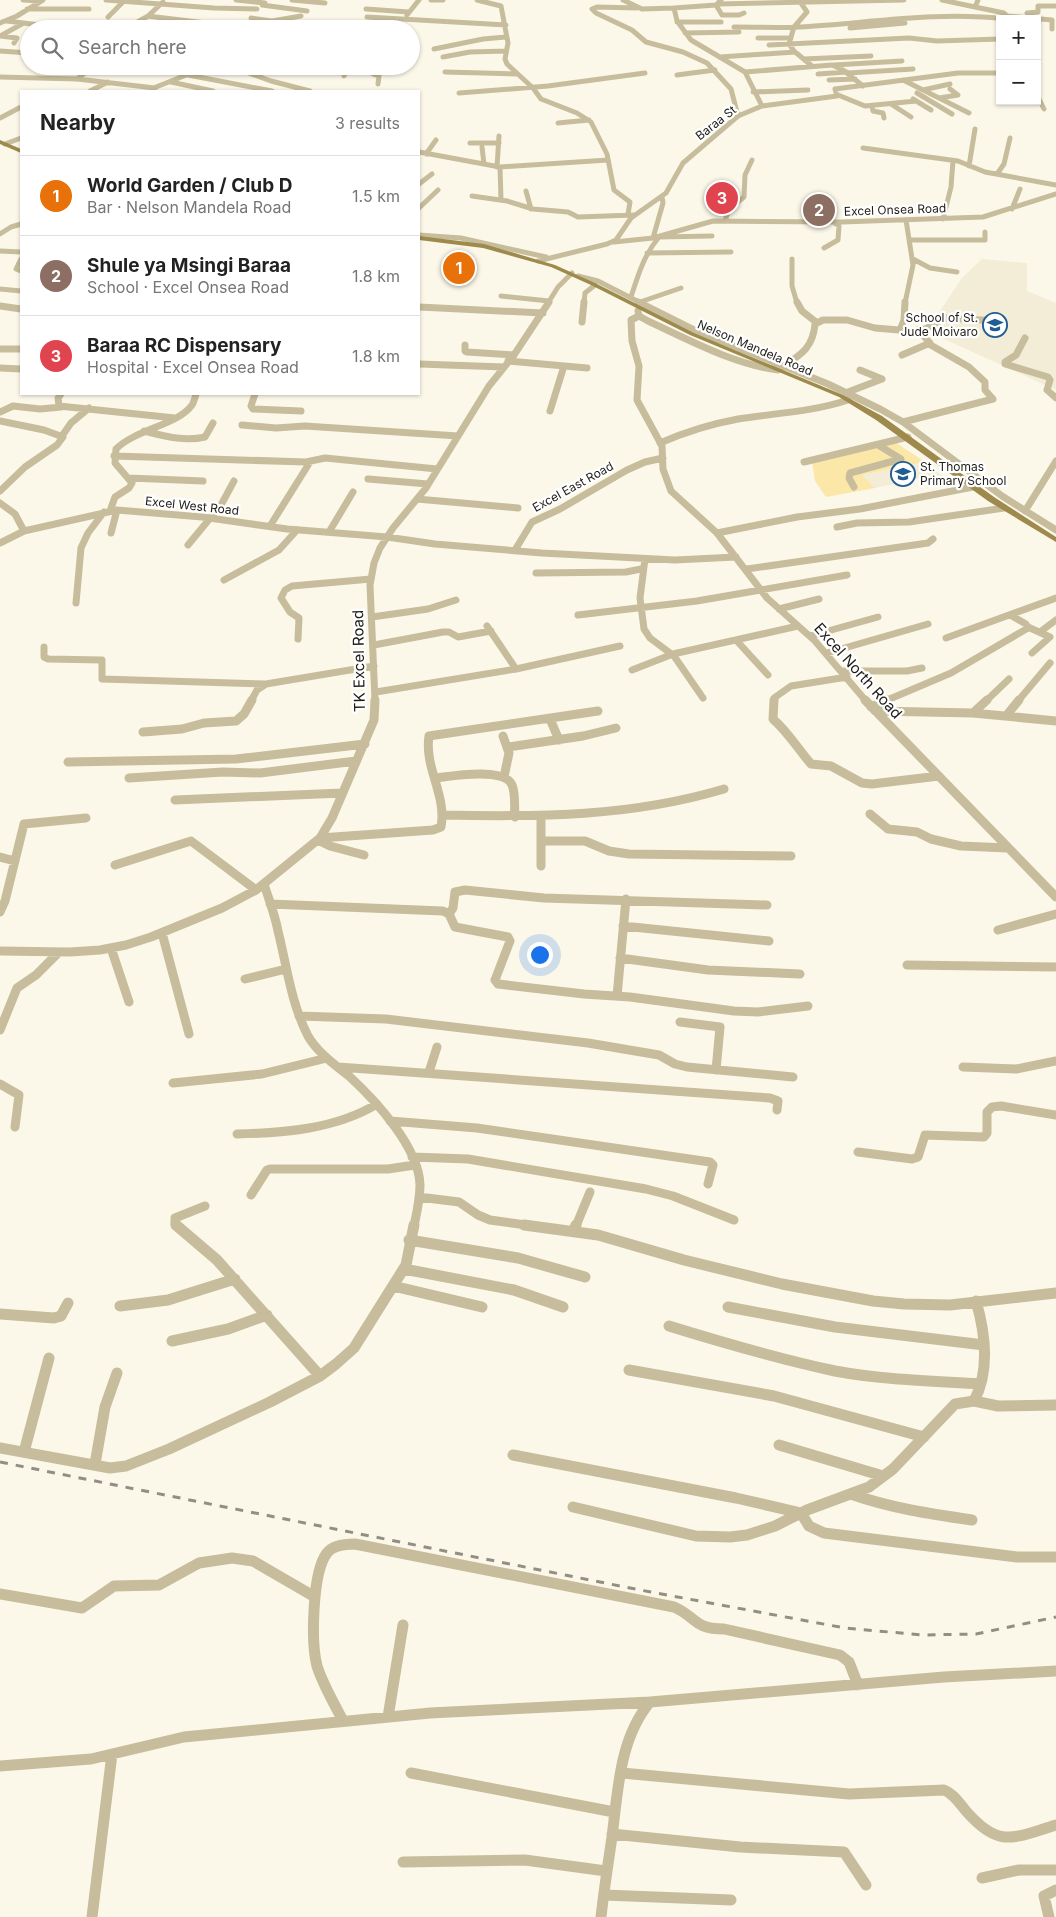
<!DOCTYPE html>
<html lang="en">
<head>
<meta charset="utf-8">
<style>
  body { margin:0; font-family:Inter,sans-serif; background:#f6f6f6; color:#222 }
  .controls { position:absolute; right:15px; top:15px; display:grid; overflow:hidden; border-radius:0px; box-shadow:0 1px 4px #0004 }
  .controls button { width:45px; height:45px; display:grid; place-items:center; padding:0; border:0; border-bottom:1px solid #e0e0e0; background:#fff; color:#222; font:25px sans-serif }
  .you { position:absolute; left:539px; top:954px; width:18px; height:18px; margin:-12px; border:4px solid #fff; border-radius:50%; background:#1a73e8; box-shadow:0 0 0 8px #1a73e833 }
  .badge { display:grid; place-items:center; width:32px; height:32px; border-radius:50%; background:#205d94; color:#fff; font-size:16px; font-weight:700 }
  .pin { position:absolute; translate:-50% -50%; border:2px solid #fff; box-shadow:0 1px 5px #0006 }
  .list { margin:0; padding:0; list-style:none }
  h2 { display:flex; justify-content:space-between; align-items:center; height:65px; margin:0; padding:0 20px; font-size:21px }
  h2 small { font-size:16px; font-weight:400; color:#767676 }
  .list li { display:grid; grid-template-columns:32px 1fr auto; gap:15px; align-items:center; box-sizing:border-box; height:80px; padding:0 20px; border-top:1px solid #e0e0e0 }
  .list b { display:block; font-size:19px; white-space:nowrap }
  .list p { margin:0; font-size:16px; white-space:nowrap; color:#767676 }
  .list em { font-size:16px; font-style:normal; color:#767676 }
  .icon { flex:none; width:28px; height:28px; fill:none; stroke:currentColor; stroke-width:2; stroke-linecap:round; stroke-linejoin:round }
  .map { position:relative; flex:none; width:1056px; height:1917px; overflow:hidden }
  .search { position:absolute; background:#fff; box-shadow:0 1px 4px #0004; left:20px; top:20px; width:400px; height:55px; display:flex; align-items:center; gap:12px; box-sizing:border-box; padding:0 18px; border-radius:28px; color:#767676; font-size:19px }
  .panel { position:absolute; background:#fff; box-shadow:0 1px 4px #0004; left:20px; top:90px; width:400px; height:305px; border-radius:0px }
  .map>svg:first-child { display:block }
  .built { fill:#f3edd7 }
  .green { fill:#fbe7a7 }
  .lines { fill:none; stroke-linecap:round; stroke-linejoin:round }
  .minor-far3 { stroke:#c7bd9c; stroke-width:5 }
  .minor-far2 { stroke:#c7bd9c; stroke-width:7 }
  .minor-far1 { stroke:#c7bd9c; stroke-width:9 }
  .minor { stroke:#c7bd9c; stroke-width:11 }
  .major { fill:#9d8a4c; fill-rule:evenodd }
  .rail { stroke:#918e84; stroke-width:3; stroke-dasharray:8 8; stroke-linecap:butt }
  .labels { text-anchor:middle; stroke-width:4.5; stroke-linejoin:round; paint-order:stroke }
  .far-street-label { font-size:12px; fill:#1e1c17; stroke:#fff }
  .far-poi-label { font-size:12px; fill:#1e1c17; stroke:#fff; text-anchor:end }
  .street-label { font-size:15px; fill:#1e1c17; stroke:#fff }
</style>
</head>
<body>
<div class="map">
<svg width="1056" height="1917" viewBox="0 0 1056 1917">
  <rect width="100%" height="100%" fill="#fcf8e9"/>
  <!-- built -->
  <path class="built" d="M982,259L1027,263V291L1056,303V390L933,334L937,316L961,279Z
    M925,462L942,476L924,480L922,478L875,488L861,475Z"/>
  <!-- green -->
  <path class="green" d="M895,442L925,462L862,475L875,488L826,497L815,481L812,462Z"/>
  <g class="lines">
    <!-- minor-far3 -->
    <path class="minor-far3" d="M23,0L40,1
      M106,0L214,8L257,9
      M236,0L265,3
      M292,0L325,3
      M431,0H443
      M477,0L501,6L508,43L505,59L507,64L533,88L541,99L577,113L591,122L607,154L614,190L630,202L628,214
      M623,0L642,9L674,8
      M942,0L975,7
      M978,0L975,7L1004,13L1007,16L1052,20V29
      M801,3L807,12L794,27L789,44L794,51L812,66
      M719,4L904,0
      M262,5L307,11
      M716,5L722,15H739L744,13
      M637,8L597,7L592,9L596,13L632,30L646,42L683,52L707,63L731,89L738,116
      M27,9H89
      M366,9L409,12
      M1027,13L1038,12V6H1056
      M407,15L419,0
      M148,16L206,23L247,24
      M108,17L123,2
      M367,17L506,25
      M251,18L272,21L301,16
      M7,21L73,29
      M677,22H721
      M0,23L17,16L43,0
      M134,24L148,16L163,2
      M358,25L397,28
      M734,27C756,27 778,28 800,27C870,23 935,11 1007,19
      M850,28L905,23
      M685,33L739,32
      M0,36L22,24
      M0,36L17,38L14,43
      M758,38H791
      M769,45L909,38L937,41L1000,39
      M434,49L483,39L506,37
      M0,51L29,53
      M443,57L470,52L506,51
      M720,57L795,52
      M804,59L871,56
      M834,65L902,61
      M72,66L90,69L77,79
      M162,66L196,72
      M229,66L271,81L310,91
      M264,66L274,70L296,72
      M375,66L373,74L379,76L378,84
      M445,72L516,74
      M745,72L832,65L843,70L863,86
      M848,73L913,69
      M818,74L847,72
      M188,75L272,91
      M677,75L715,70
      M344,76L349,66
      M0,77L77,79L155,88
      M829,80L855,79
      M903,80L969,113
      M171,82L213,91
      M151,89L209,66
      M923,90L950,84
      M90,91L108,82
      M753,92L808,90
      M459,93L548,86L645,73
      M917,93L952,114
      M838,95L865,106L916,101
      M1037,95L1044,109
      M939,98L958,95L950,89
      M913,99L931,110
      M891,104L911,117
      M762,106L837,96L835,89L958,73H1000
      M872,106L873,111L883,113L884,118
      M0,118L21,107
      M558,123L589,120
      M470,143H499
      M5,144L21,138
      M482,147L484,164
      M863,148L958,161L985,172L1056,185
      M419,152L500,167L608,160
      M426,154L436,140
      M969,166L975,129
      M497,167L499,136
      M500,167L501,200
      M997,174L1004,164L1010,138
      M419,184L432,174
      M526,191L531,209
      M472,196L507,201L533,209L568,212L578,217L634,215
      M419,208L438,190
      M1012,209L1020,189
      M943,219L951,187L953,161
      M725,221L729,209L744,197L745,175L752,160
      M0,234L11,227L21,224
      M419,235L461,238L546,257
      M653,238L663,203L662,197
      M910,240H985V232
      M614,242L653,238L713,221L842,222L983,217L1056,194
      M824,248L838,240L839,226L833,222
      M0,251L21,252
      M647,253L731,252
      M21,259L16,269L21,271
      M792,259V286L797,303
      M913,259L930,268L957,272
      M538,261L607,244L616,240L631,218L666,193L683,163L738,116L762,106L745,72L691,40L677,21L674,8L716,5L721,0
      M578,276L598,281L641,303
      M0,289L21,291
      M501,296L549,301
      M631,297C638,275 644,255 659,237L712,236
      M640,302L681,288
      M548,303L558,287L572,273
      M584,303L585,293L595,285
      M905,303L913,265L906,220"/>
    <!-- minor-far2 -->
    <path class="minor-far2" d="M638,302L692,329L828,384L880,409L903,422L1002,496L1056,530
      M797,302L802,311L816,322
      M0,306L21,309
      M419,307L543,313
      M638,311L639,316L648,321C689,340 733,364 778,370C798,356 813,350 815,324L823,320H847L875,328L911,331L925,329L945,318L999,321
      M639,316L631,320L632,341L639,366L637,400L662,446L663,469L671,491L717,533L767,598L815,641L866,701
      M582,322L584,302
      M900,330L904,320L905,302
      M1025,338L1016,355L1005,362V364L1048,377L1050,380L1047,390L1056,398
      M465,345V351L467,352L514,355
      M0,349H21
      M902,355L930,343L918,330
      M508,361L587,368
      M419,364L504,367
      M0,368L21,369
      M848,392L882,379L860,370
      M61,394L58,398L59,406L175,418
      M255,394L251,406L253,409L301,411
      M550,411L564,366
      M0,412L13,406L40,409L61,407
      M0,421L44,430L63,437L57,445L25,467L0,491
      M903,422L993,399L985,390V382L969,367L929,344
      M242,425L276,428L305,426L458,436
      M144,431C164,436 184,442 205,437L213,423
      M62,436L71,423L89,408
      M660,443C685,432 711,424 738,419C775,413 812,412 848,400
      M114,456L306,462L325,458L437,469
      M804,462L908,437
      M129,478L203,481
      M368,479L428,484
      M854,487L849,478L850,473L901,459L878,445
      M417,499L518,508
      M0,503L15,514L24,531
      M110,511L115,497L129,488L132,483L115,463L116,449C136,429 178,425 192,405C194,402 195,397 196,394
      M1025,511L1056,461
      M270,526L310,462
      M837,527L857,523L909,522L1004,508
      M329,532L353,492
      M111,533L117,510
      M717,533L797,517L860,509L973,487
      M0,543L24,531L117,510L202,517L287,529L387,537L435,544L542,553L675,560L736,557
      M188,545L221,505L234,481
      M515,550L532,522L560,509L627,470L645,462L663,458
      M645,559L640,598L644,629L650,638L674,656L703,698
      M747,569L928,543L933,539
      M536,573L626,572L641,569
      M224,580L279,550L297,530
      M76,603L81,548L88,533L104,512
      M779,609L819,599
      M578,615L697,601L847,575
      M372,617L428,609L456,600
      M487,626L516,669
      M1028,627L1050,637L1032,653
      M1040,632L1056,620
      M810,636L878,617
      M946,638L1056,598
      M298,639L299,618L290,612L281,598L285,590L292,586L371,579
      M736,640L768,675
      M374,645L443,632H449L458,637L491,631
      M44,647V657L48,659L102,660V679L266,684
      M827,653L928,624
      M632,670L673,654L798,626
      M842,671H907L922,668
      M376,692L516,669L620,646
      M251,701L257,690L266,684L374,666
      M375,701L370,585L374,563L380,548L393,528L426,488L489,386L514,355L549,302
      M774,701V698L791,686L847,677
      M885,701L951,673L1028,628L1026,624L1010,615
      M986,701L1009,679
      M1018,701L1050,663"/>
    <!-- minor-far1 -->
    <path class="minor-far1" d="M774,700L773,719C788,732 798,749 811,764L831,766L862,783L872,784L939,776
      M865,700L1056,897
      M871,707L888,700
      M875,711L973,713L1056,721
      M973,713L987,700
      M1006,716L1019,700
      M550,719L559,740
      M143,732L182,729L204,723L236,721L244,714L252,700
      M503,736L509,753L504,777
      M508,747L583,736L616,728
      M68,762L236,759L365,744
      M129,778L223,772L260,773L356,761
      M436,778C452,776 504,767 512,785C516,794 514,808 515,817
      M175,800L342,793
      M870,814L888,829L917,832L931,839L961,846L1007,848
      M443,815C540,817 630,817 724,789
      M541,817V866
      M320,838L433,830L441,827C447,795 424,768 429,736L598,711
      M318,840L330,846L364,855
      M542,841H585L609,851L629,854L791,856
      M0,857L15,861
      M115,865L191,841L256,890
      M264,884C269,900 275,915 278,931C287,967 291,1003 308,1036C317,1052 335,1065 349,1076C375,1100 419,1147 420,1185C420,1199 417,1212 414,1226
      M270,904L443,911L449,914L455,927L508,937L510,941L495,980L498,984L584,994L630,997L734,1011L758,1012L808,1006
      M0,912L5,901L24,824L86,818
      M449,914L453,908L455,892L465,890L544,898L767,905
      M623,926L769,941
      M998,930L1056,914
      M162,933L189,1034
      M111,948L129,1002
      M0,951L70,952L100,950L126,945L151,937L222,908L256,890L320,838L332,818L374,720L375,700
      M620,958L708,970L800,974
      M907,965L1056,967
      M245,979L286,969
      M617,996L626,899
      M299,1016L386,1019L588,1043L659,1055L675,1064L687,1067L793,1077
      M680,1022L720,1027L716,1070
      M0,1030L17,988L36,975L59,952
      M338,1067L770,1098L778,1101L777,1110
      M963,1067L1016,1069L1056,1061
      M429,1072L437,1047
      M173,1083L262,1074L327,1058
      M0,1084L19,1095L15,1127
      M390,1121L477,1128L710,1162L713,1165L708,1184
      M237,1134C284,1133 336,1129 377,1104
      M858,1152L912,1159L918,1157L925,1135L984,1137L987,1133V1112L992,1107L1001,1106L1056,1115
      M412,1157L468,1159L646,1189L673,1196L734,1220
      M251,1195L267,1170L270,1169H388L415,1165
      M419,1197L459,1202L478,1215L490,1220L533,1226
      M177,1226L175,1224V1218L205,1206
      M576,1226L590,1192"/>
    <!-- minor -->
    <path class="minor" d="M176,1225L217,1260L320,1376
      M524,1225L598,1235L684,1260L782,1284L873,1301L904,1304L950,1305L1056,1293
      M574,1230L576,1225
      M409,1240L518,1258L585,1277
      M404,1269L514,1290L563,1307
      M393,1286L482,1307
      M120,1306L168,1300L235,1279
      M728,1307L835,1327L984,1345
      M0,1314L54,1318L61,1316L68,1303
      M669,1326C724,1343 779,1359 835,1371C883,1380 932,1381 980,1384
      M172,1341L228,1329L267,1315
      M629,1370L774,1396L924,1437
      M974,1401L998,1406L1056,1405
      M779,1445L883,1476
      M0,1448L110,1468L126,1466L169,1449L270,1402L320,1376L336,1364L354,1348L406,1265L414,1225
      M24,1452L49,1358
      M513,1455L736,1498L801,1513L809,1526L824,1533L1017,1557H1056
      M95,1464L105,1407L117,1373
      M851,1494C890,1508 931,1514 972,1520
      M573,1507L696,1536L730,1537L747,1535L775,1526L807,1510L869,1487L893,1469L955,1404L974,1401C990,1371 985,1332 976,1301
      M0,1594L82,1608L114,1586L159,1585L199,1563L232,1558L253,1561L315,1597
      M388,1717L403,1625
      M343,1721C334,1703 323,1685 317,1666C311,1643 312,1572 327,1553C333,1545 345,1544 355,1544L674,1607C697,1617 693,1629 724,1629L840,1655L849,1662L858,1685
      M0,1766L91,1759L184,1737L430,1713L650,1702L944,1677L1056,1671
      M411,1773L614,1812
      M622,1773L849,1794L944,1790C954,1794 959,1803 966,1811C999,1849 1013,1838 1056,1825
      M612,1834L740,1847L844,1852L866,1885
      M403,1862L525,1860L606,1871
      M982,1878L1019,1870H1056
      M604,1895L731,1900
      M92,1917L112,1754
      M601,1917C604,1890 608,1864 612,1837C618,1791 619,1739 650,1702
      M1049,1917L1044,1896L1056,1890"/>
    <!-- major -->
    <path class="major" d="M0,140L21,149V153L0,144Z
      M419,236L484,244L555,265L595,283L694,333L843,395L882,416L994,497L1056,537V542L988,501L876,420L839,397L690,335L591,285L551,267L483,248L419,240Z"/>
    <!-- rail -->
    <path class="rail" d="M0,1462L640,1590L845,1628L922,1635L976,1634L1056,1617"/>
  </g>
  <!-- icons -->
  <defs>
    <symbol id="school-ring" viewBox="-11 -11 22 22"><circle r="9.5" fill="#fff" stroke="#205d94" stroke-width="1.5"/><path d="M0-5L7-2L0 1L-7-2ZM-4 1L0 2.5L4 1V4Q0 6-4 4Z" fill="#205d94"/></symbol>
  </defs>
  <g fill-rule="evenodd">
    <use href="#school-ring" x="981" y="311" width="28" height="28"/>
    <use href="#school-ring" x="889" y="460" width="28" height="28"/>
  </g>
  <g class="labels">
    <!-- far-street labels -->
    <g class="far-street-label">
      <text transform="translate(716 123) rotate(-38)" y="4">Baraa St</text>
      <text transform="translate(895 210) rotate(-2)" y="4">Excel Onsea Road</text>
      <text transform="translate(755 348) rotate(23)" y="4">Nelson Mandela Road</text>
      <text transform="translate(573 487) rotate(-29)" y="4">Excel East Road</text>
      <text transform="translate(192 506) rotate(6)" y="4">Excel West Road</text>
    </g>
    <!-- far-poi labels -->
    <g class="far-poi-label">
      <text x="978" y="322">School of St.<tspan x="978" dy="14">Jude Moivaro</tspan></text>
      <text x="920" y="471" text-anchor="start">St. Thomas<tspan x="920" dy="14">Primary School</tspan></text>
    </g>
    <!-- street labels -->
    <g class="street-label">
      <text transform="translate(359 661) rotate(-91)" y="5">TK Excel Road</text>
      <text transform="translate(858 671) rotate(48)" y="5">Excel North Road</text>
    </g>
  </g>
</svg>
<div class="controls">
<button>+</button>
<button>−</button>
</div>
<div class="you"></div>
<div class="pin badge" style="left:459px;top:268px;background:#e8710a">1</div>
<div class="pin badge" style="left:819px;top:210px;background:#8d6e63">2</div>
<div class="pin badge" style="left:722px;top:198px;background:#e0444e">3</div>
<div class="search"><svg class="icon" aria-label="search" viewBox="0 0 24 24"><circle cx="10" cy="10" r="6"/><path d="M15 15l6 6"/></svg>Search here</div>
<section class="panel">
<h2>Nearby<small>3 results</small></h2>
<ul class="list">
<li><span class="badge" style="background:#e8710a">1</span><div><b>World Garden / Club D</b><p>Bar · Nelson Mandela Road</p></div><em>1.5 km</em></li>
<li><span class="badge" style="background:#8d6e63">2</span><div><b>Shule ya Msingi Baraa</b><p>School · Excel Onsea Road</p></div><em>1.8 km</em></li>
<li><span class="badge" style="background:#e0444e">3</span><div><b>Baraa RC Dispensary</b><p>Hospital · Excel Onsea Road</p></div><em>1.8 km</em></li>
</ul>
</section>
</div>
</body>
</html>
